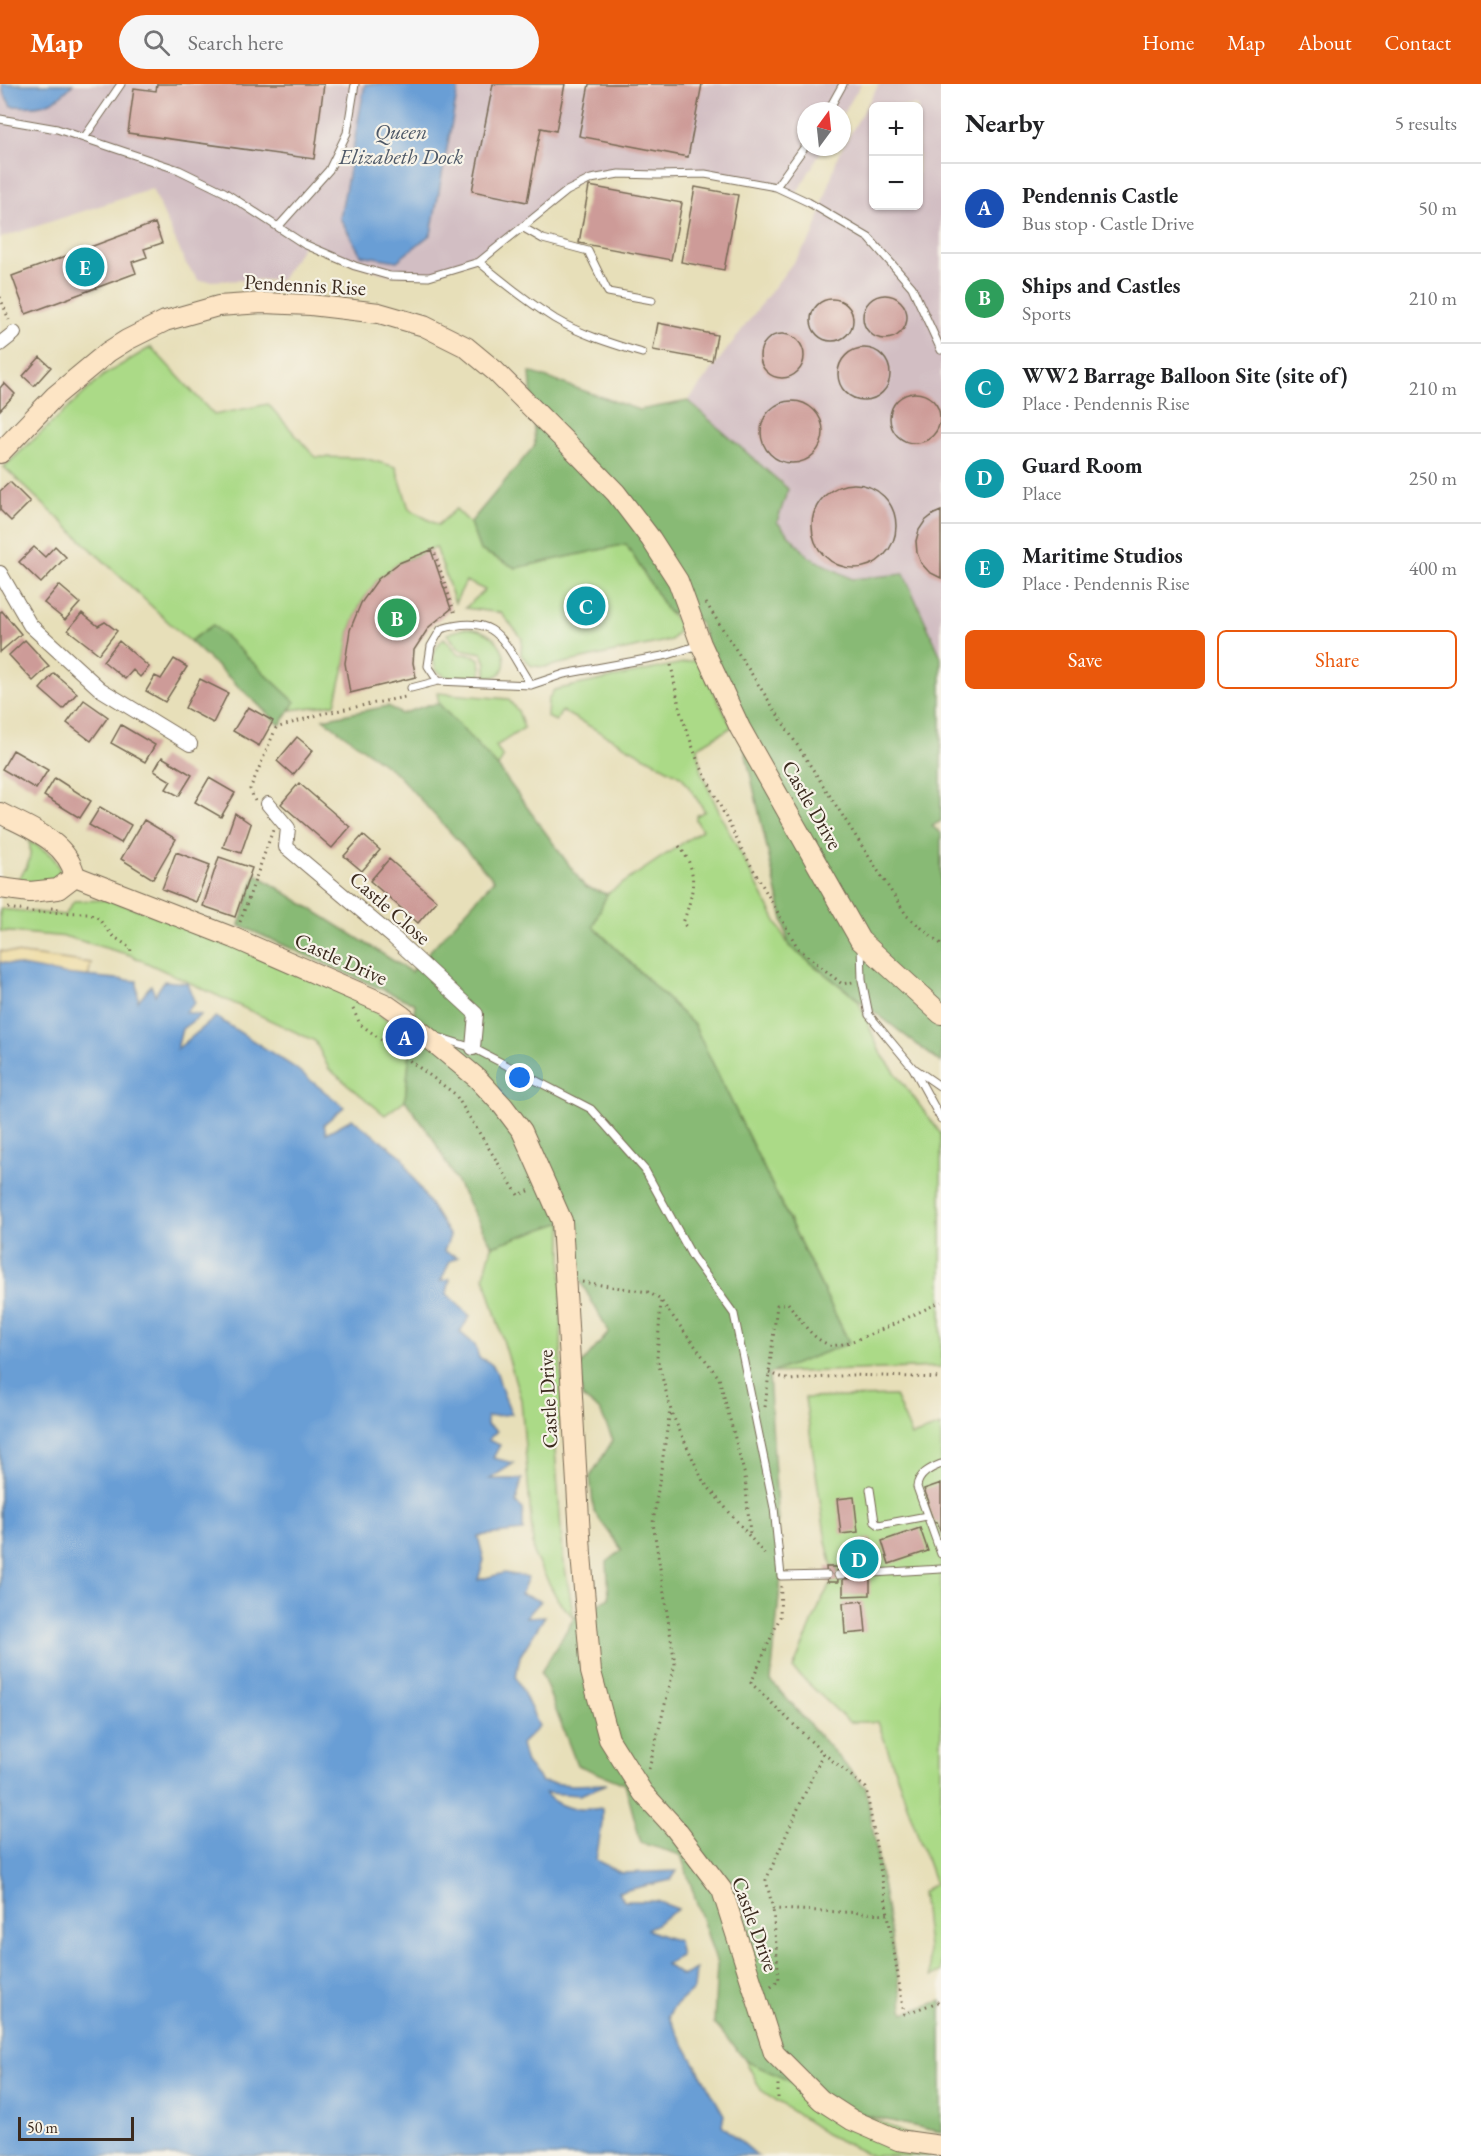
<!DOCTYPE html>
<html lang="en">
<head>
<meta charset="utf-8">
<style>
  body { margin:0; font-family:"EB Garamond",serif; background:#f6f6f6; color:#202124 }
  .controls { position:absolute; right:18px; top:18px; display:grid; overflow:hidden; border-radius:9px; box-shadow:0 2px 4px #0004 }
  .controls button { width:54px; height:54px; display:grid; place-items:center; padding:0; border:0; border-bottom:2px solid #e0e0e0; background:#fff; color:#202124; font:30px sans-serif }
  .compass { position:absolute; left:797px; top:18px; width:54px; height:54px; border-radius:50%; background:#fff; box-shadow:0 2px 4px #0004; rotate:15deg }
  .scale { position:absolute; left:18px; bottom:15px; width:116px; box-sizing:border-box; padding-left:6px; border:3px solid #3b2a1e; border-top:0; font-size:16px; line-height:21px; white-space:nowrap; color:#3b2a1e; -webkit-text-stroke:4px #f7f3e8; paint-order:stroke }
  .you { position:absolute; left:520px; top:994px; width:21px; height:21px; margin:-15px; border:4px solid #fff; border-radius:50%; background:#1a73e8; box-shadow:0 0 0 9px #1a73e833 }
  .badge { display:grid; place-items:center; width:39px; height:39px; border-radius:50%; background:#ea580c; color:#fff; font-size:20px; font-weight:700 }
  .pin { position:absolute; translate:-50% -50%; border:3px solid #fff; box-shadow:0 2px 6px #0006 }
  .list { margin:0; padding:0; list-style:none }
  h2 { display:flex; justify-content:space-between; align-items:center; height:78px; margin:0; padding:0 24px; font-size:26px }
  h2 small { font-size:20px; font-weight:400; color:#757577 }
  .list li { display:grid; grid-template-columns:39px 1fr auto; gap:18px; align-items:center; box-sizing:border-box; height:90px; padding:0 24px; border-top:2px solid #e0e0e0 }
  .list b { display:block; font-size:22px; white-space:nowrap }
  .list p { margin:0; font-size:20px; white-space:nowrap; color:#757577 }
  .list em { font-size:20px; font-style:normal; color:#757577 }
  .actions { display:flex; gap:12px; padding:18px 24px }
  .actions a { flex:1; padding:14px 0; border:2px solid #ea580c; border-radius:9px; text-align:center; font-size:21px; color:#ea580c }
  .actions .main { background:#ea580c; color:#fff }
  .icon { flex:none; width:33px; height:33px; fill:none; stroke:currentColor; stroke-width:2; stroke-linecap:round; stroke-linejoin:round }
  .map { position:relative; flex:none; width:941px; height:2072px; overflow:hidden }
  header { display:flex; align-items:center; gap:36px; box-sizing:border-box; height:84px; padding:0 30px; background:#ea580c; color:#fff }
  header strong { font-size:28px }
  nav { display:flex; gap:33px; margin-inline-start:auto; font-size:21px }
  .search { width:420px; height:54px; background:#f6f6f6; display:flex; align-items:center; gap:15px; box-sizing:border-box; padding:0 21px; border-radius:33px; color:#757577; font-size:22px }
  main { display:flex }
  aside { flex:1; background:#fff }
  .map>svg:first-child { display:block }
  .industrial { fill:#d2bec3; fill-rule:evenodd }
  .green { fill:#abda87; stroke:#738252; stroke-width:1.5 }
  .forest { fill:#88ba74; stroke:#627249; stroke-width:1.5 }
  .sand { fill:#eeda9e; stroke:#94825e; stroke-width:1.5 }
  .water { fill:#699ed5; stroke:#52647a; stroke-width:1.5 }
  .building { fill:#cd9b98 }
  .lines { fill:none; stroke-linecap:round; stroke-linejoin:round }
  .lane-casing { stroke:#776954; stroke-width:9 }
  .street-casing { stroke:#776954; stroke-width:16 }
  .secondary-casing { stroke:#776954; stroke-width:22 }
  .path { stroke:#776954; stroke-width:3; stroke-dasharray:1.5 4.5; stroke-linecap:butt }
  .lane { stroke:#fff; stroke-width:7 }
  .street { stroke:#fff; stroke-width:14 }
  .secondary { stroke:#fde5c5; stroke-width:20 }
  .labels { text-anchor:middle; stroke-width:4.5; stroke-linejoin:round; paint-order:stroke }
  .street-label { font-size:21px; fill:#3b2a1e; stroke:#f7f3e8 }
  .water-label { font-size:22px; font-style:italic; fill:#4d5867; stroke:#f7f3e8 }
</style>
</head>
<body>
<header>
<strong>Map</strong>
<div class="search"><svg class="icon" aria-label="search" viewBox="0 0 24 24"><circle cx="10" cy="10" r="6"/><path d="M15 15l6 6"/></svg>Search here</div>
<nav><a>Home</a><a>Map</a><a>About</a><a>Contact</a></nav>
</header>
<main>
<div class="map">
<svg width="941" height="2072" viewBox="0 0 941 2072">
  <rect width="100%" height="100%" fill="#f7f3e8"/>
  <filter id="ink" filterUnits="userSpaceOnUse"><feTurbulence type="fractalNoise" baseFrequency=".0167" numOctaves="2"/><feDisplacementMap in="SourceGraphic" scale="12" xChannelSelector="R" yChannelSelector="G"/><feConvolveMatrix kernelMatrix="1 2 1 2 8 2 1 2 1" color-interpolation-filters="sRGB"/></filter>
  <filter id="wash" filterUnits="userSpaceOnUse"><feTurbulence type="fractalNoise" baseFrequency=".008" numOctaves="4" result="noise"/><feDisplacementMap in="SourceGraphic" scale="24" xChannelSelector="R" yChannelSelector="G"/><feGaussianBlur stdDeviation="1.35" result="paint"/><feColorMatrix in="noise" values="0 0 0 0 0 0 0 0 0 0 0 0 0 0 0 0 0 1.4 0 .05"/><feComposite in="paint" operator="in"/></filter>
  <g filter="url(#wash)">
    <rect width="100%" height="100%" fill="#e7dfb9"/>
    <!-- industrial -->
    <path class="industrial" d="M0,0H861L842,32V27H806V63H824L796,110L704,88H619L588,92L565,106L478,175L429,191H390L355,181L305,159L281,196L199,197L186,180L152,105L0,154Z
      M879,0H941V573L904,491L852,495L809,473L777,438L788,404L688,317L813,152L838,71ZM874,22H918V122H874Z"/>
    <!-- green -->
    <path class="green" d="M151,263L214,331L268,320L315,373L364,374L396,383L409,425L438,441L456,425L470,439L480,466L516,484L626,460L668,528L678,537V548L671,556L545,583L532,582L521,571L522,554L501,529L465,524L485,506L466,497L455,519L436,463L399,479L378,495L361,519L350,546L345,579L335,620L291,626L294,617L213,541L190,557L180,549L4,383L104,291Z
      M465,544C514,546 513,600 486,592V579L482,569L460,565L447,550Z
      M444,554L459,570C479,571 482,572 481,593H446L436,586C431,573 434,564 444,554Z
      M697,576L732,643L698,663L701,688L721,732L789,862L858,916L880,968L941,1050V1283L769,1289L849,1258L694,941L593,842L607,810L702,746L696,736V732L705,727L682,693L562,627L556,637L547,633L548,616L554,606Z
      M437,609L508,615L518,627L524,644L496,662L503,673L498,683L439,620Z
      M29,757C42,765 57,771 60,788L54,796L36,799L16,797C27,785 33,774 29,757Z
      M109,816L141,826L339,899L411,955L405,1016L385,1031L329,985L315,957L130,871L67,853L0,847V825L65,831L74,817Z
      M562,1137L561,1287L564,1330L554,1351L563,1473L574,1534L558,1516L534,1471L521,1316L484,1192L492,1162Z
      M895,1312L912,1352L941,1342V1889L931,1892L922,1808L935,1800L878,1638H849L793,1585L823,1513L832,1498L838,1497L837,1483H832L826,1457L805,1314Z
      M746,1977L941,2066V2072H872L826,2050L761,2006Z"/>
    <!-- forest -->
    <path class="forest" d="M530,288L639,326L688,317L788,405L777,438L809,473L852,495L904,490L941,573V737L932,742L941,749V979L789,862L740,644L699,537L668,528L626,460L516,484L480,466L470,439L535,361Z
      M213,541L295,618L280,641L190,557Z
      M439,620L498,683L585,803L607,810L593,842L694,941L849,1259L769,1290L781,1492L771,1597L866,1704L904,1929L941,1917V2048L864,2031L746,1977L714,1939L717,1880L681,1771L641,1759L625,1700L577,1681L541,1588L574,1534L609,1514L607,1478L622,1466L594,1428L590,1393L613,1356L600,1327L582,1313L580,1282L609,1248L577,1191L563,1138L492,1162L432,1053L405,1016L415,920L239,841L256,790L411,888L494,796L396,689L323,635L388,622L401,630L428,621Z"/>
    <!-- sand -->
    <path class="sand" d="M0,867L91,879L86,903L0,892Z"/>
    <!-- water -->
    <path class="water" d="M2,0H73C53,22 40,24 11,22L3,7Z
      M365,0H459L431,150L397,177L361,171L340,134Z
      M0,878L64,890L137,897L138,917L151,901L155,911L164,897L187,899L195,919L185,928L201,931L182,945L177,965L216,933L294,983L344,1023L324,1040L326,1049L352,1035L403,1073L409,1087L450,1152L444,1167L458,1173L450,1177L441,1197L450,1195L447,1210L470,1232L460,1248L475,1261L479,1274C496,1279 497,1288 501,1303C504,1312 508,1321 512,1330L487,1333V1341L497,1347L488,1356L500,1361L493,1374L514,1379L490,1395H522L516,1419L523,1425V1447L478,1452L484,1476L478,1496L504,1489L528,1493L521,1510L541,1517L526,1533L545,1532L520,1572L516,1593L539,1642L521,1660L526,1679L542,1698L572,1701L607,1700L580,1711L545,1709C559,1726 581,1727 602,1724V1740L596,1776L621,1789L677,1787L671,1796L618,1808L624,1817H657L678,1825L647,1846L678,1857L681,1872L666,1880L682,1892L696,1885L694,1905L673,1924L668,1932L724,2031L722,2041L758,2072H0Z"/>
    <g id="blocks">
      <!-- building -->
      <path class="building" d="M157,0H324L314,75L128,49L134,4L156,7Z
        M493,0H565L556,47L541,44L527,118L472,107Z
        M589,0H702L688,73L579,52Z
        M589,102L682,119L671,176L579,159Z
        M695,103L738,111L724,186L681,178Z
        M155,139L162,159L144,165L147,173L132,178L136,189L26,230L12,192Z
        M863 233a22 22 0 1 1 44 0a22 22 0 1 1-44 0Z
        M811 236a21 21 0 1 1 42 0a21 21 0 1 1-42 0Z
        M658,239L717,251L712,277L653,266Z
        M760 272a22 22 0 1 1 44 0a22 22 0 1 1-44 0Z
        M838 290a26 26 0 1 1 52 0a26 26 0 1 1-52 0Z
        M40,273L51,283L34,302L23,292Z
        M4,299L15,310L0,326V304Z
        M890 334a25 25 0 1 1 50 0a25 25 0 1 1-50 0Z
        M761 348a31 31 0 1 1 62 0a31 31 0 1 1-62 0Z
        M10,398L30,418L11,437L0,426V407Z
        M812 442a42 42 0 1 1 84 0a42 42 0 1 1-84 0Z
        M941,427V494L929,488L921,479L917,469L916,457L919,446L925,437L934,430Z
        M55,462L66,473L41,499L19,478L34,463L45,473Z
        M431,466L451,525L429,543L414,566L413,579L416,593L350,609L345,579L350,546L361,519L378,495L399,479Z
        M59,501L80,519L65,536L44,519Z
        M2,527L21,550L0,568V528Z
        M82,529L98,542L105,538L117,547L99,570L68,546Z
        M25,556L49,582L33,597L9,571Z
        M119,557L149,583L140,593L133,586L125,595L103,577Z
        M174,575L187,583L165,618L146,607L155,592L161,595Z
        M54,589L77,609L63,625L40,605Z
        M200,595L228,609L213,639L185,624Z
        M84,616L108,633L91,657L67,639Z
        M248,623L273,637L259,662L233,647Z
        M121,641L155,661L145,678L111,659Z
        M297,653L313,666L293,691L277,677Z
        M13,666L48,686L36,705L2,685Z
        M162,673L192,691L179,712L166,705L171,697L154,687Z
        M55,694L91,717L80,734L44,712Z
        M209,694L235,709L221,733L195,718Z
        M299,699L350,743L332,764L281,720Z
        M100,723L131,741L121,759L89,741Z
        M235,729L251,740L241,769L223,763Z
        M144,736L176,755L153,795L121,775Z
        M363,751L380,766L362,787L344,772Z
        M176,768L210,781L196,818L162,805Z
        M219,773L252,784L235,833L203,822Z
        M389,775L437,817L418,839L370,797Z
        M941,1399V1448L937,1438L934,1439L927,1419L929,1418L924,1405Z
        M854,1413L858,1448L841,1450L837,1415Z
        M920,1444L928,1467L889,1480L882,1457Z
        M871,1455L872,1482L846,1483V1468L861,1467L860,1456Z
        M826,1483H837L838,1498H827Z
        M870,1494V1511L843,1512V1495Z
        M863,1517L866,1548L845,1550L843,1519Z"/>
    </g>
  </g>
  <g filter="url(#ink)">
    <use href="#blocks" fill-opacity="0" stroke="#776954" stroke-width="1.5"/>
    <g class="lines">
      <defs>
        <path id="lane" d="M828,27L843,0
          M0,35L57,45L179,86L224,108L304,160L355,182L390,192L429,193L479,178L567,107L591,95L619,90L657,91L705,90L776,103L808,118L869,154L912,203L941,266
          M84,54L121,0
          M776,103L806,61
          M278,143L329,86L347,49L355,0
          M522,143L543,155L588,167L608,208L652,216
          M479,178C503,198 528,218 555,235C582,251 613,260 642,269
          M438,597L428,582L431,562L441,545C499,527 504,560 531,601
          M411,604L438,597L531,601L564,590L668,571L699,561
          M861,861L862,896L869,931L913,984L941,1035
          M438,953L473,964L591,1025L645,1086L692,1172L734,1230L774,1424L781,1492L827,1491
          M915,985L941,1003
          M941,1380C931,1384 918,1390 917,1403L941,1470
          M870,1405L875,1438L879,1441L927,1432
          M838,1491L941,1485"/>
        <path id="street" d="M0,260L14,249
          M0,489L30,541L100,605L190,660
          M268,720L288,744L286,763L394,854L476,930L473,964"/>
        <path id="secondary" d="M0,369L55,312L108,268L127,256L165,237L218,222L263,219L311,221L379,229L424,242L466,263L495,287L581,373L616,409L651,455L678,497L701,560L740,644L860,856L941,930
          M0,729C29,744 67,757 75,792
          M75,792L234,854L385,920L402,932L477,994L503,1022L522,1047L562,1137L581,1470L591,1588L609,1655L643,1709L674,1743L722,1806L774,1969L821,2016L852,2036L898,2056L941,2062
          M0,804L30,808L58,805L75,792"/>
      </defs>
      <!-- lane casing -->
      <use href="#lane" class="lane-casing"/>
      <!-- street casing -->
      <use href="#street" class="street-casing"/>
      <!-- secondary casing -->
      <use href="#secondary" class="secondary-casing"/>
      <!-- path -->
      <path class="path" d="M0,213L9,236
        M433,464L455,530
        M706,519L907,832L941,860
        M671,581L680,627L697,675L740,762L798,864L842,900L853,898
        M255,717L250,705L276,644L321,630L405,613
        M679,762C700,788 693,810 683,839L688,845
        M8,824L32,828L88,829L98,834L113,852L131,864L130,871
        M51,824L59,825V829
        M240,838L273,746
        M353,925L360,940L455,1010L518,1111L531,1106
        M582,1198L648,1208L661,1216L657,1274L672,1330L703,1397L767,1473
        M662,1218L719,1294L745,1392L750,1450
        M769,1289L790,1296L852,1291L941,1294
        M765,1323L777,1221L788,1219C799,1234 811,1255 830,1261C845,1266 922,1226 941,1218
        M781,1502L780,1533L751,1599L823,1669L766,1796L773,1825L888,1830L904,1930L941,1917
        M823,1669L866,1704L888,1830
        M649,1685L675,1580L653,1439L670,1326
        M771,1903L779,1896L773,1825
        M778,2014V1996"/>
      <!-- lane -->
      <use href="#lane" class="lane"/>
      <!-- street -->
      <use href="#street" class="street"/>
      <!-- secondary -->
      <use href="#secondary" class="secondary"/>
    </g>
  </g>
  <g class="labels">
    <!-- street labels -->
    <g class="street-label">
      <text transform="translate(305 201) rotate(3)" y="7">Pendennis Rise</text>
      <text transform="translate(812 721) rotate(60)" y="7">Castle Drive</text>
      <text transform="translate(390 824) rotate(41)" y="7">Castle Close</text>
      <text transform="translate(341 875) rotate(24)" y="7">Castle Drive</text>
      <text transform="translate(548 1315) rotate(-93)" y="7">Castle Drive</text>
      <text transform="translate(755 1840) rotate(70)" y="7">Castle Drive</text>
    </g>
    <!-- water labels -->
    <g class="water-label">
      <text x="401" y="55">Queen<tspan x="401" dy="25">Elizabeth Dock</tspan></text>
    </g>
  </g>
</svg>
<div class="controls">
<button>+</button>
<button>−</button>
</div>
<svg class="compass" viewBox="-18 -18 36 36"><path d="M0-13l5 13h-10z" fill="#e53935"/><path d="M0 13l5-13h-10z" fill="#757577"/></svg>
<div class="scale">50 m</div>
<div class="you"></div>
<div class="pin badge" style="left:405px;top:953px;background:#1a4fb4">A</div>
<div class="pin badge" style="left:397px;top:534px;background:#2e9e5b">B</div>
<div class="pin badge" style="left:586px;top:522px;background:#0f9aa8">C</div>
<div class="pin badge" style="left:859px;top:1475px;background:#0f9aa8">D</div>
<div class="pin badge" style="left:85px;top:183px;background:#0f9aa8">E</div>
</div>
<aside>
<h2>Nearby<small>5 results</small></h2>
<ul class="list">
<li><span class="badge" style="background:#1a4fb4">A</span><div><b>Pendennis Castle</b><p>Bus stop · Castle Drive</p></div><em>50 m</em></li>
<li><span class="badge" style="background:#2e9e5b">B</span><div><b>Ships and Castles</b><p>Sports</p></div><em>210 m</em></li>
<li><span class="badge" style="background:#0f9aa8">C</span><div><b>WW2 Barrage Balloon Site (site of)</b><p>Place · Pendennis Rise</p></div><em>210 m</em></li>
<li><span class="badge" style="background:#0f9aa8">D</span><div><b>Guard Room</b><p>Place</p></div><em>250 m</em></li>
<li><span class="badge" style="background:#0f9aa8">E</span><div><b>Maritime Studios</b><p>Place · Pendennis Rise</p></div><em>400 m</em></li>
</ul>
<div class="actions"><a class="main">Save</a><a>Share</a></div>
</aside>
</main>
</body>
</html>
